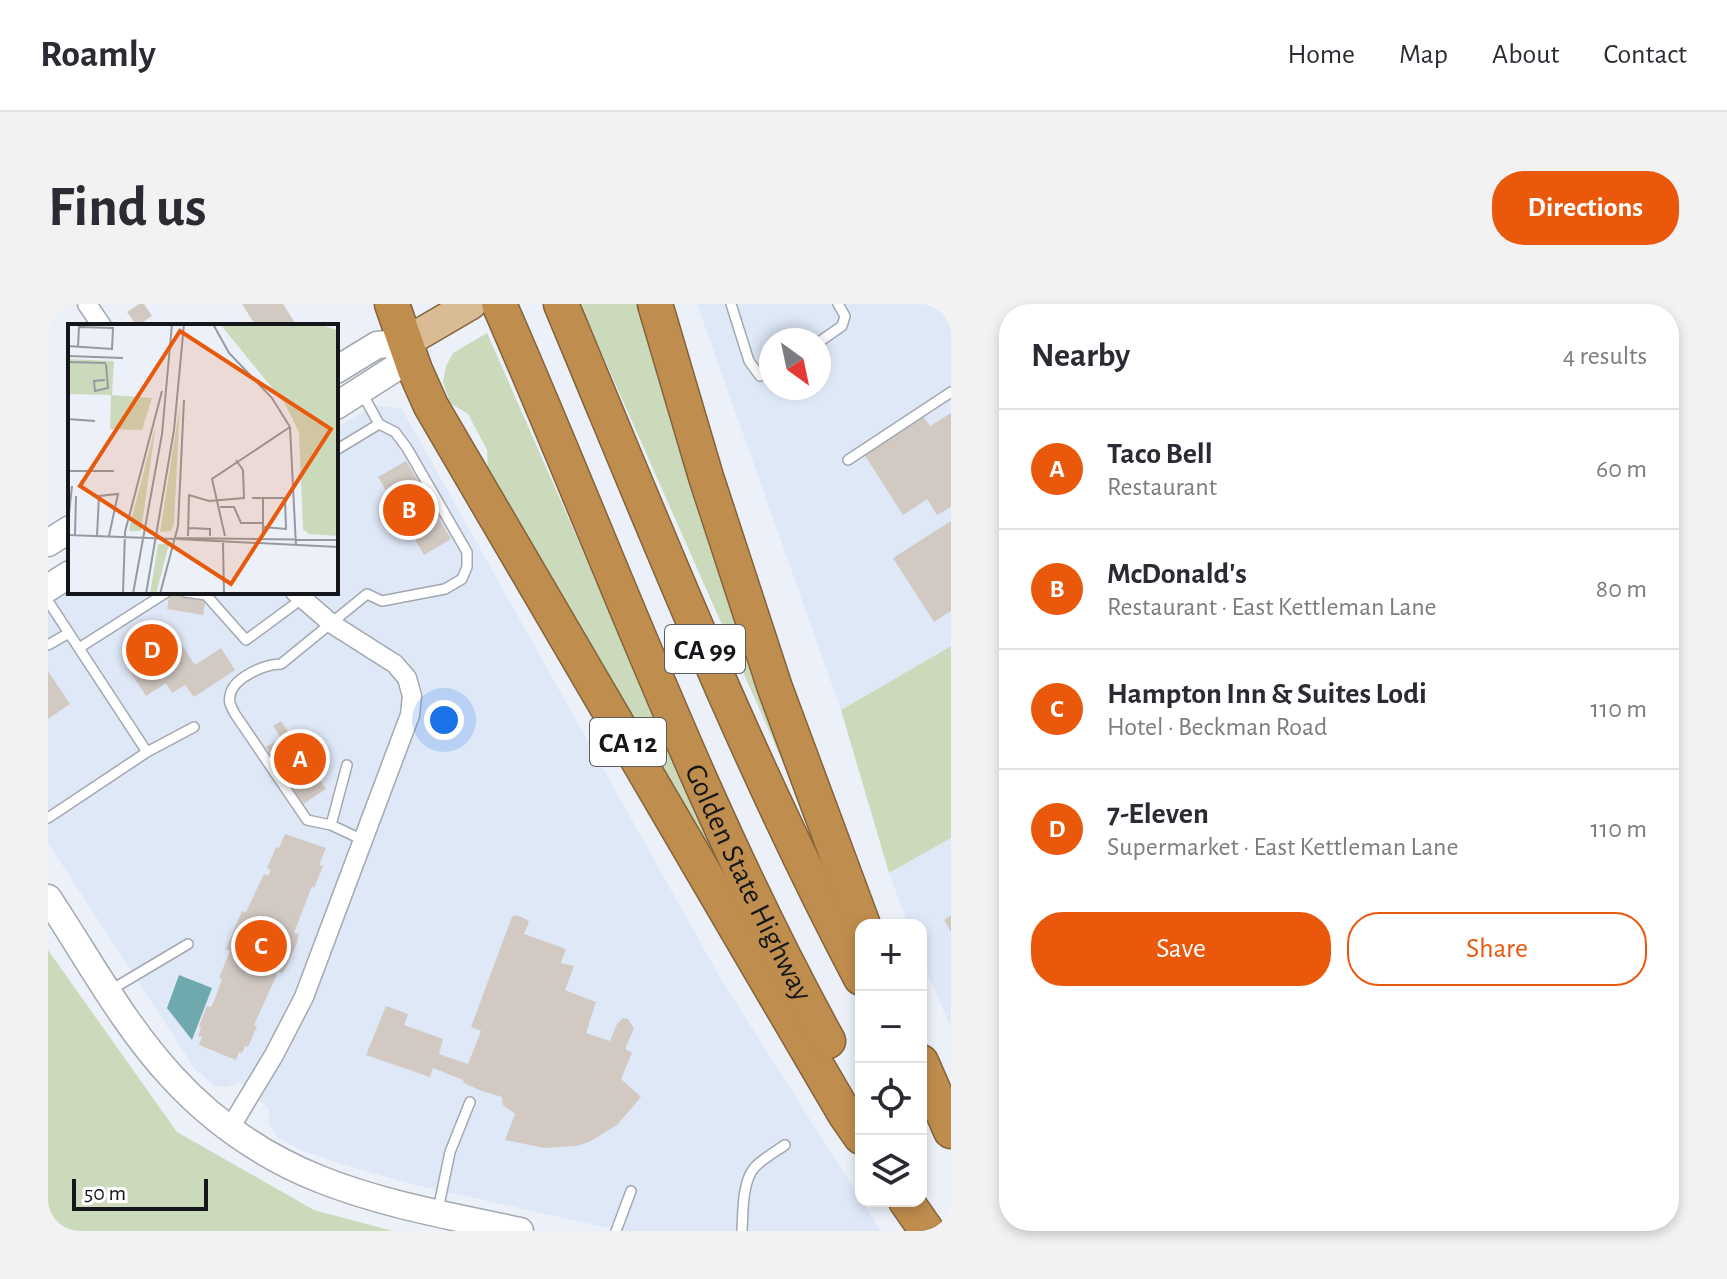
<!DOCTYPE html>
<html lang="en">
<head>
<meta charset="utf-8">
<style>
  body { margin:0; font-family:"Alegreya Sans",sans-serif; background:#f2f2f3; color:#2b2b33 }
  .controls { position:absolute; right:24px; bottom:24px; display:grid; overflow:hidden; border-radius:16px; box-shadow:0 4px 12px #0003 }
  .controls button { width:72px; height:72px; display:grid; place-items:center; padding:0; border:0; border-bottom:2px solid #e1e1e2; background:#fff; color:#2b2b33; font:40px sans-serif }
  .compass { position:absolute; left:711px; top:24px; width:72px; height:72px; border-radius:50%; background:#fff; box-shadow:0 4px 12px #0003; rotate:147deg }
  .scale { position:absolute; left:24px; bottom:20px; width:136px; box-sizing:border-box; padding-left:8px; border:4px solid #151619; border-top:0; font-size:22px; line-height:28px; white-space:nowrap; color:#151619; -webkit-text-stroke:6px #fff; paint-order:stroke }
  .you { position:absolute; left:396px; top:416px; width:28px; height:28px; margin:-20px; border:6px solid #fff; border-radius:50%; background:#1a73e8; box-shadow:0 0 0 12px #1a73e833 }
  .badge { display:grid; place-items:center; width:52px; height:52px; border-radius:50%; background:#ea580c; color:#fff; font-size:26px; font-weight:700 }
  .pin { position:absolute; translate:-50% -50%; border:4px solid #fff; box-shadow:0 2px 8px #0006 }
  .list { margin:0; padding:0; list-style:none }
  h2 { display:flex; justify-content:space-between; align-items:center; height:104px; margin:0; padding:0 32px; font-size:34px }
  h2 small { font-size:26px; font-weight:400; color:#7c7c81 }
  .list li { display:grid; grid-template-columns:52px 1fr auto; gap:24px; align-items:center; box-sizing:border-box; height:120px; padding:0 32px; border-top:2px solid #e1e1e2 }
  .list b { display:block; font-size:30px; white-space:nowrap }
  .list p { margin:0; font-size:26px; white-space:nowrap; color:#7c7c81 }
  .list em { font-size:26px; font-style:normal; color:#7c7c81 }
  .actions { display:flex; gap:16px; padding:24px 32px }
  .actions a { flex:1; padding:18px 0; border:2px solid #ea580c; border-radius:32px; text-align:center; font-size:28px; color:#ea580c }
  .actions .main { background:#ea580c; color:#fff }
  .icon { flex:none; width:44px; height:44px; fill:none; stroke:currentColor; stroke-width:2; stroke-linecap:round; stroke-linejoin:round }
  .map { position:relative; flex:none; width:903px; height:927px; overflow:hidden; border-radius:32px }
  header { display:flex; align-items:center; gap:48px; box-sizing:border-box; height:112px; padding:0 40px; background:#fff; border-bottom:2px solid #e1e1e2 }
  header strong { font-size:38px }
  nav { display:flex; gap:44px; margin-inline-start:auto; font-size:28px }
  .intro { display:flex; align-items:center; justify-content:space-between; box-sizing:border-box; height:192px; padding:0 48px }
  h1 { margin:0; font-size:56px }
  .button { padding:20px 36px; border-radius:32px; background:#ea580c; color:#fff; font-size:28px; font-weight:700 }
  main { display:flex; gap:48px; padding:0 48px }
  aside { flex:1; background:#fff; border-radius:32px; box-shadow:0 4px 12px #0003 }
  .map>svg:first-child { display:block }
  .built { fill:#dfe8f7; fill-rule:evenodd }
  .green { fill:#ccdabc }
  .water { fill:#6ea9ad }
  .building { fill:#d2c9c3 }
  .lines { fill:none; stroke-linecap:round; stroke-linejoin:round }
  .lane-casing { stroke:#a3a8b0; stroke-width:12 }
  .street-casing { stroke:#a3a8b0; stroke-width:21 }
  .secondary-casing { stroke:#a3a8b0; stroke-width:29 }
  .primary-casing { stroke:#84633b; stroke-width:33 }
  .highway-casing { stroke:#84633b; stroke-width:37 }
  .lane { stroke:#fff; stroke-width:9 }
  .street { stroke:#fff; stroke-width:18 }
  .secondary { stroke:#fff; stroke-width:26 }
  .primary { stroke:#d9bb94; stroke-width:30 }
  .highway { stroke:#bf8d4d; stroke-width:34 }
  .labels { text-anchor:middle; stroke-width:6; stroke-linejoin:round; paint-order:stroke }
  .shield { fill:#fff; stroke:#5b5c5e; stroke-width:2 }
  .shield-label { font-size:28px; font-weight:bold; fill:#151619 }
  .street-label { font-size:30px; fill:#151619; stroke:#fff }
  .inset-road { fill:none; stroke:#96999f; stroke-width:2 }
  .view { fill:#e8590c; fill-opacity:0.15; stroke:#e8590c; stroke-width:4 }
  .inset-edge { fill:none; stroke:#151619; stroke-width:4 }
</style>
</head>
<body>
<header>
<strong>Roamly</strong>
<nav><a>Home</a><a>Map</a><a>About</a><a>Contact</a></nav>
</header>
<div class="intro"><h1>Find us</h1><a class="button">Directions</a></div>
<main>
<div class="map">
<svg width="903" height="927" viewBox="0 0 903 927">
  <rect width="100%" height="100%" fill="#ecf1f9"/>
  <!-- built -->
  <path class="built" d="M649,0H903V342L793,406ZM723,36H771V84H723Z
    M327,101L354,105L674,677L833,927H574L364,880L296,861L253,846L229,833L220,819L221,805L191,778L179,783L167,782L147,765L0,539V299L22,286V288H288V124Z
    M903,534V723L873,655V621H860L841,569Z"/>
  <!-- green -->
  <path class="green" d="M532,0H596L753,469L741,472Z
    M439,29L581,352L705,620L440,169L439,146L420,110L402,99L395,78L398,62L405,49Z
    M903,342V534L841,569L793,406Z
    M0,646L129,828L266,906L345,927H0Z"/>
  <!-- water -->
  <path class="water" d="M131,671L164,684L144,736L119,704Z"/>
  <!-- building -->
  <path class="building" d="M91,0H96L104,12L89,22L79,8Z
    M194,0H235L249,22H208Z
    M903,109V203L889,211L879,195L855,211L816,150L875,112L882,122Z
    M358,157L370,177L375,174L397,211L391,215L403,235L376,251L330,173Z
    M903,217V307L886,318L845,254Z
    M122,288H159L155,311L119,305Z
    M124,326L147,361L173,344L187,366L146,393L137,381L124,389L118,379L98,392L76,358Z
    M0,367L22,400L0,415Z
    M233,417L278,485L255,500L218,443L233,434L225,422Z
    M237,530L278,544L271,561L275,562L266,584L264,582L246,629L251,630L249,639L239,662L234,669L230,668L206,721L209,722L200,743L197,742L194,749L191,748L188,756L151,741L154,733L150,732L153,724L151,722L159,702L163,703L166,697L174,675L171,674L182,647L178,645L194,607L198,608L216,570L220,572L223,566L219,564L228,543L231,544Z
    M468,611L478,615L481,618L476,630L518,645L513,659L526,662L517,686L548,698L538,729L562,737L569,720L575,714L580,715L586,724L577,745L584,749L573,775L593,793L569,821L541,838L528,842L496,844L457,836L467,810L455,801L454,793L431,786L416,779L415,776L385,764L382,773L318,751L338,702L360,710L356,721L395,735L391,750L420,760L433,727L423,723L464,613Z
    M903,611V628L896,616Z"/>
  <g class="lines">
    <defs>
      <path id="lane" d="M683,0L701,57L712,72L723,70
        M771,38L794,22L797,12L790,0
        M314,89L331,120L347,128L359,144L419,248V263L414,275L397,285L334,297L319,290L233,360C217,360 184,374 182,392C180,399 184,404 187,410L259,516L283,521L315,536
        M288,146L331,120
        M800,156L903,88
        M137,288L158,291L198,336L255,294
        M0,297L99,448
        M0,341L21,329
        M31,344L119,288
        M0,514L99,448L146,423
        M283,521L299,461
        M61,687L140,640
        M390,906L402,848L422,798
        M568,927L583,887
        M694,927C695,909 694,879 706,864C714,855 727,848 737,841"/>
      <path id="street" d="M39,0L54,22
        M182,824L226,751L256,693L362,411L364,392L359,374L347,360L284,320L247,288"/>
      <path id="secondary" d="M288,66L329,41L358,38L349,63L288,102
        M0,239L22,225
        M0,284L22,270
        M0,594C40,654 75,720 124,773C224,882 336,898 472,927"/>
      <path id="primary" d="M358,38L423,0"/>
      <g id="highway">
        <path d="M344,0L367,66L383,102L797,810L813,833"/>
        <path id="s1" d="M451,0C559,246 650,501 780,737"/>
        <path d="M513,0C608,227 698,456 813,674"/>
        <path d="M607,0L658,173L727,384L815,621"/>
        <path d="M873,758L903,827"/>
        <path d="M858,897L879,927"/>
      </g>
    </defs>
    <!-- lane casing -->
    <use href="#lane" class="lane-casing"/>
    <!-- street casing -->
    <use href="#street" class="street-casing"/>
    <!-- secondary casing -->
    <use href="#secondary" class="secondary-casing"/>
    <!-- primary casing -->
    <use href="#primary" class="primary-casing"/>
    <!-- highway casing -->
    <use href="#highway" class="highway-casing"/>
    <!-- lane -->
    <use href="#lane" class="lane"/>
    <!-- street -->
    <use href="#street" class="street"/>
    <!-- secondary -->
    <use href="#secondary" class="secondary"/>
    <!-- primary -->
    <use href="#primary" class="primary"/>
    <!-- highway -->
    <use href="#highway" class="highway"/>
  </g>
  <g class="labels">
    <!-- shield labels -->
    <g class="shield">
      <rect x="617" y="321" width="80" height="48" rx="6"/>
      <rect x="542" y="414" width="76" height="48" rx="6"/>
    </g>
    <g class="shield-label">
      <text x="657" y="355">CA 99</text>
      <text x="580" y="448">CA 12</text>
    </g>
    <!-- street labels -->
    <g class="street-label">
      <text dy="10" stroke="none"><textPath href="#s1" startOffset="630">Golden State Highway</textPath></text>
    </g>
  </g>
  <!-- overview -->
  <g transform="translate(20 20)">
    <rect width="270" height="270" fill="#ecf1f9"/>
    <path d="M152,0H249L270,6V212L241,210L235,205L231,108L217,80ZM0,35L46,37L44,71L84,74L74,106L42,105L43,71L0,70ZM112,80L106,200L103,207L92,208ZM88,100L73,207H62L61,205ZM90,220H101L88,270H82Z" fill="#ccdabc"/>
    <path class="inset-road" d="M145,0L161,29L204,74L222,103L228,222M0,22L44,25L45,4L11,3L10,23M0,32L55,34M0,38L38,39M37,56L26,57L27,67L40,64L38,40M1,76L0,95L27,97M0,147H46M184,174H219M195,175V213M152,183H166L173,199H195M0,199L4,162M195,203L218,205L217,174M120,204L142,205V212M0,211L107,215M7,211L8,172M29,212L31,172L50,170L41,212M120,212L121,171L141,177L176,174L175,146L168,136M157,212L144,155L222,103M108,214L270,216M108,215L270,223M155,219L156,270M55,270L57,208L94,67M65,270L94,110L104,0M78,270L106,106L116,0M92,270L110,202L116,76"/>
    <path class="view" d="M112,7L263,105L163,260L12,162Z"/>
    <rect width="270" height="270" class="inset-edge"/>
  </g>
</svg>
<div class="controls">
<button>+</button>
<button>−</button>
<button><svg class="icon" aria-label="locate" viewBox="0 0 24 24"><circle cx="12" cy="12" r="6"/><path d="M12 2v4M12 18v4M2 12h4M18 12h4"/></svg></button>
<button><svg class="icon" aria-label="layers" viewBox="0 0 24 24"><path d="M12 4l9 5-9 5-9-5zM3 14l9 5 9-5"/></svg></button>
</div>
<svg class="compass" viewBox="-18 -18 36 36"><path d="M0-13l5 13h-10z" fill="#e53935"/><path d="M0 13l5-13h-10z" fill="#7c7c81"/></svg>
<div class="scale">50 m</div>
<div class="you"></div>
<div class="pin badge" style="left:252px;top:455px">A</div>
<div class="pin badge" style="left:361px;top:206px">B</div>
<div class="pin badge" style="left:213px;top:642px">C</div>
<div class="pin badge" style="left:104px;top:346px">D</div>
</div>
<aside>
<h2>Nearby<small>4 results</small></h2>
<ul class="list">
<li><span class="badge">A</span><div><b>Taco Bell</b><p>Restaurant</p></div><em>60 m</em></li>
<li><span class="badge">B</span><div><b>McDonald's</b><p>Restaurant · East Kettleman Lane</p></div><em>80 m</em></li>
<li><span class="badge">C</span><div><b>Hampton Inn &amp; Suites Lodi</b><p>Hotel · Beckman Road</p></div><em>110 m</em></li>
<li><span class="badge">D</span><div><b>7-Eleven</b><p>Supermarket · East Kettleman Lane</p></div><em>110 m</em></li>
</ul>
<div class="actions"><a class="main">Save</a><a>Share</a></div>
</aside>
</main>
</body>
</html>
